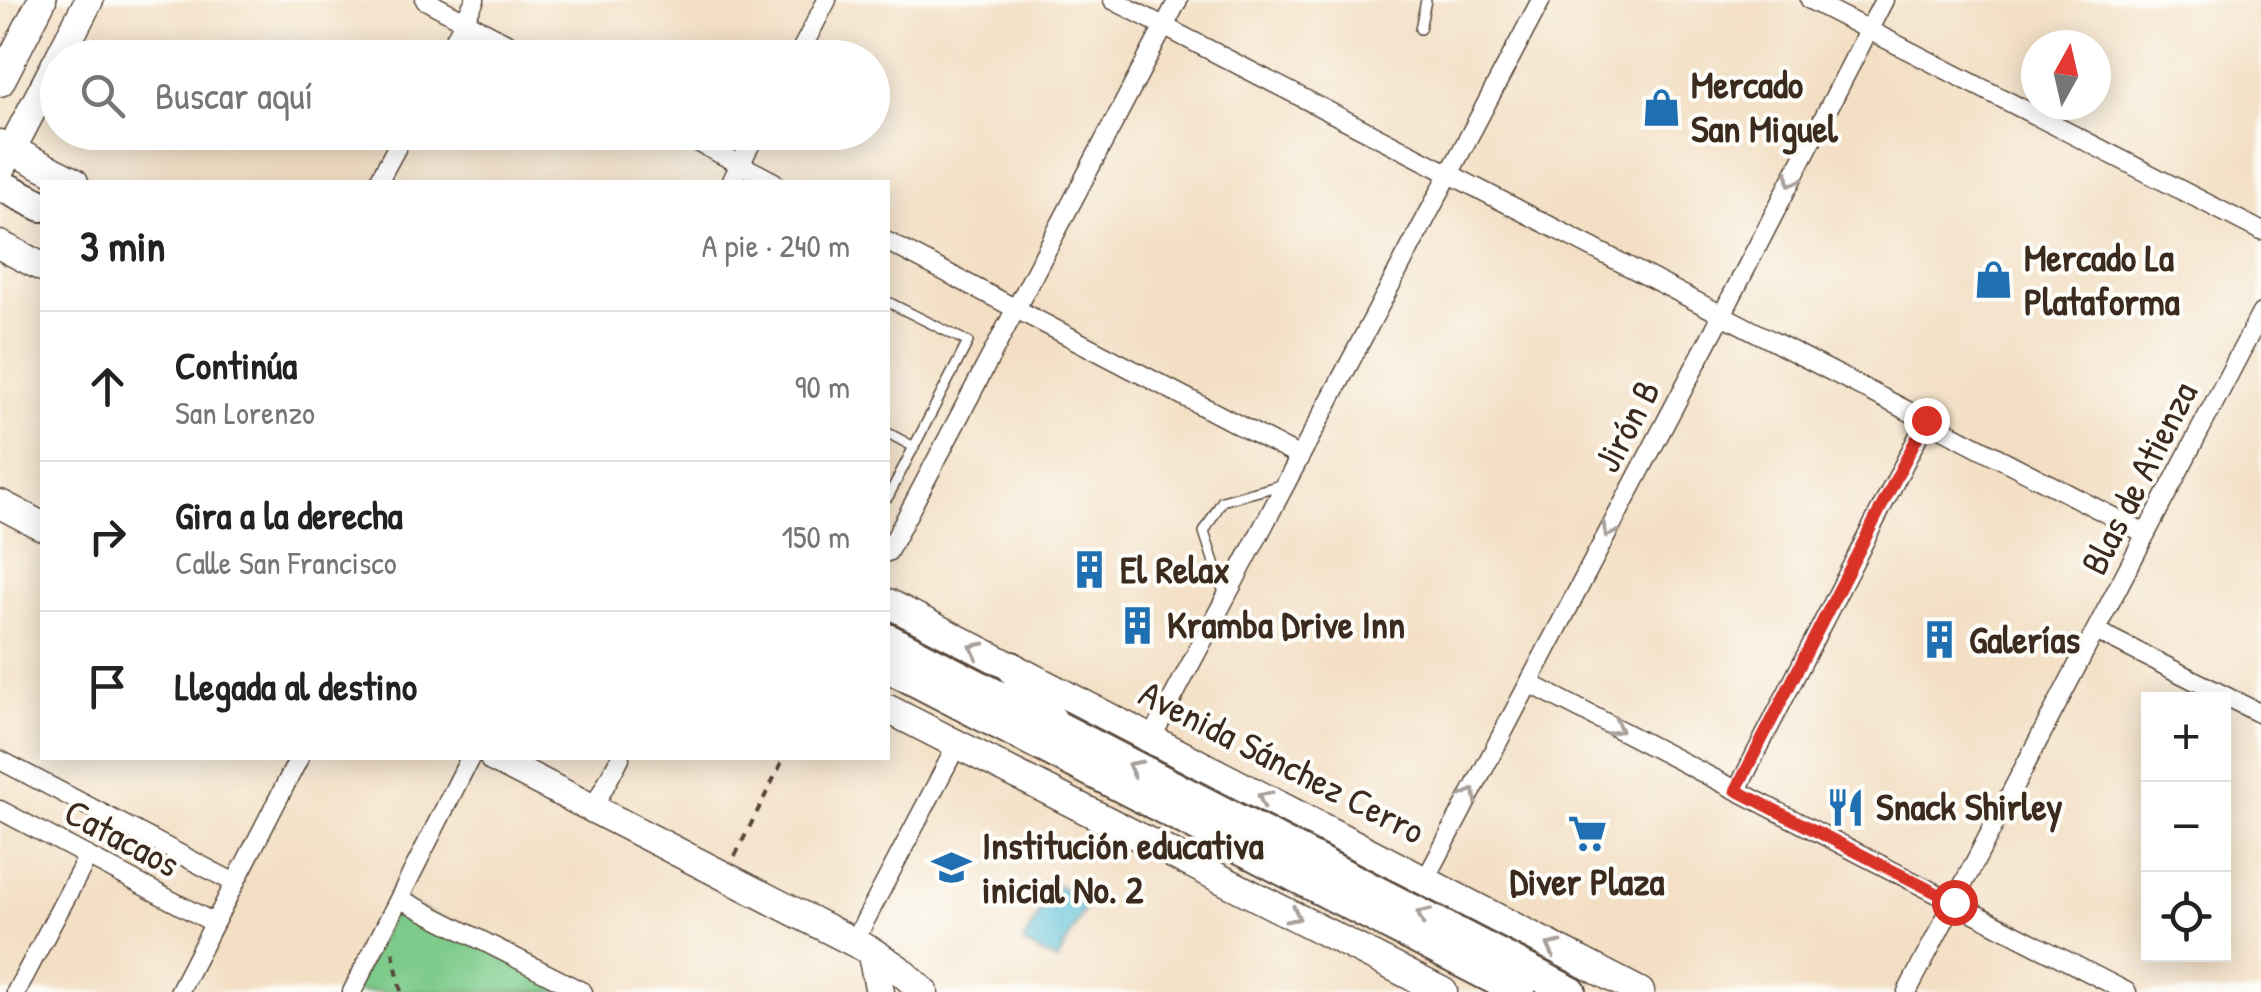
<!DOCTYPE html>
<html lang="es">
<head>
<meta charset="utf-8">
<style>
  body { margin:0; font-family:"Patrick Hand",sans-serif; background:#f6f6f6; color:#222 }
  .controls { position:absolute; right:30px; bottom:30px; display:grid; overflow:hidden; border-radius:0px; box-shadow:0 5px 25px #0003 }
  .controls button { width:90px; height:90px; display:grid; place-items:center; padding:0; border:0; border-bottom:2px solid #e0e0e0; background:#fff; color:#222; font:50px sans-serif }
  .compass { position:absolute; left:2021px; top:30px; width:90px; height:90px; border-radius:50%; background:#fff; box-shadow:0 5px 25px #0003; rotate:8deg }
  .stop { position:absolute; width:30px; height:30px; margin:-22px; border:8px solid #d93025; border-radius:50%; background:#fff }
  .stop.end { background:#d93025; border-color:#fff; box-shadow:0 2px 10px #0008 }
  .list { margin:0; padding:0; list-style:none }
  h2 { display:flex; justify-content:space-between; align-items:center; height:130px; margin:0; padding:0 40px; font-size:42px }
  h2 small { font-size:32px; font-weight:400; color:#767676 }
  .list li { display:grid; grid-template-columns:65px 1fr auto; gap:30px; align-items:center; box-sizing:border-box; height:150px; padding:0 40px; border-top:2px solid #e0e0e0 }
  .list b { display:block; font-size:38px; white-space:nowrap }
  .list p { margin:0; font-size:32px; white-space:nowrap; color:#767676 }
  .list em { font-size:32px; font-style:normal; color:#767676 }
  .icon { flex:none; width:55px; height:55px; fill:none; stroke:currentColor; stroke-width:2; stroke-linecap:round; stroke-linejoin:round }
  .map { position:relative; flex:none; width:2261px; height:992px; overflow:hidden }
  .search { position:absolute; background:#fff; box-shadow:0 5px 25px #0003; left:40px; top:40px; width:850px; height:110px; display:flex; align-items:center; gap:25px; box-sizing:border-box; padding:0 35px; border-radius:55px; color:#767676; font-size:38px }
  .panel { position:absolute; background:#fff; box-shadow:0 5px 25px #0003; left:40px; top:180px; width:850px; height:580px; border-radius:0px }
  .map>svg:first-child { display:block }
  .green { fill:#7dcb8a; stroke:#5c7a54; stroke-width:2.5 }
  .water { fill:#5abfd8; stroke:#4a747b; stroke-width:2.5 }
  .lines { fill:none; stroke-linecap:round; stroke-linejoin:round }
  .lane-casing { stroke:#574537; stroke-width:12 }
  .street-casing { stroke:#574537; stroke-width:21 }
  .secondary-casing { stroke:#574537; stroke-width:31 }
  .primary-casing { stroke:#574537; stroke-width:34 }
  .path { stroke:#574537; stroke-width:4; stroke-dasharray:8 8; stroke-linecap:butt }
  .lane { stroke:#fff; stroke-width:9 }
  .street { stroke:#fff; stroke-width:18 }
  .secondary { stroke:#fff; stroke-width:28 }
  .primary { stroke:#fff; stroke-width:30 }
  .oneway { stroke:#a79f9a }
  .route { stroke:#d93025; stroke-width:12 }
  .labels { text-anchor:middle; stroke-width:8; stroke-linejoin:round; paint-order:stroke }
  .poi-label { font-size:38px; font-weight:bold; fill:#3b2a1e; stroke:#fdfcf7; text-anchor:start }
  .street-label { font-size:38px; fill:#3b2a1e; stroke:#fdfcf7 }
</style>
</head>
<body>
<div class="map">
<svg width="2261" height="992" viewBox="0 0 2261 992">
  <rect width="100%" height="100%" fill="#fdfcf7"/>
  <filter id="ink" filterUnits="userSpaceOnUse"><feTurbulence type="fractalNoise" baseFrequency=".01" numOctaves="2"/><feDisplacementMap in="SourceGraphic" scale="20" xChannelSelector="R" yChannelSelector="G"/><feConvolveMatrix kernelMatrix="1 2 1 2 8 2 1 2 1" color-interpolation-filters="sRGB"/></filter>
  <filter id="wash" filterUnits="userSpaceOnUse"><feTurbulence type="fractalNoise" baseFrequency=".0048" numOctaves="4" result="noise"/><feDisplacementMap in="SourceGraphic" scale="40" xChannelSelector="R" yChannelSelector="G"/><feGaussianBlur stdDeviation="2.25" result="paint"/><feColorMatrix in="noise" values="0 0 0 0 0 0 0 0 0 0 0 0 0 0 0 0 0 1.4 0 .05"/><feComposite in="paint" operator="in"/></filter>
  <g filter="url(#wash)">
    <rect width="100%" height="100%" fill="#f3dfc4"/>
    <!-- green -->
    <path class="green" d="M400,899L583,992H352Z"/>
    <!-- water -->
    <path class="water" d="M1055,884L1088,902L1057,961L1023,943Z"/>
  </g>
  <g filter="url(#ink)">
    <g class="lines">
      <defs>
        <path id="lane" d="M1420,29L1426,0
          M888,302L968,342L888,497
          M888,433L914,447
          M1225,596L1204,532L1222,501L1281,485"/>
        <path id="street" d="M425,0L535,58
          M1113,0L2146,534
          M1810,0L2261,231
          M445,58L475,0
          M797,58L827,0
          M678,132L774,182
          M378,182L405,132
          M731,182L757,132
          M888,242L1300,457
          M888,552L1178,0
          M2096,631L2261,714
          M1529,683L2127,992
          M1151,739L1541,0
          M0,760L235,883
          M1737,790L1926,421
          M593,808L620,758
          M0,810L214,923
          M1425,881L1722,315L1884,0
          M400,899L583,992
          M854,942L957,745
          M16,992L88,856
          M179,992L299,758
          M352,992L470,758
          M1907,992L2261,313"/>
        <path id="secondary" d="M59,58L89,0
          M0,82L42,0
          M0,144L74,182
          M0,171L58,60
          M0,245L42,267
          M0,504L42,526
          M888,603L1640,992
          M888,709L1443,992
          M494,758L871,951L897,968L924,992
          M871,951L880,992"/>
        <path id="primary" d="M0,185L42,206
          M888,639L1571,992
          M888,667L1520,992
          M1012,667L1053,722"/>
      </defs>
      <!-- lane casing -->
      <use href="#lane" class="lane-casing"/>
      <!-- street casing -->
      <use href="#street" class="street-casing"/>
      <!-- secondary casing -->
      <use href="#secondary" class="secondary-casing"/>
      <!-- primary casing -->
      <use href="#primary" class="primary-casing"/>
      <!-- path -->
      <path class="path" d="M735,856L784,758
        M393,952L401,992"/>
      <!-- lane -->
      <use href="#lane" class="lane"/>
      <!-- street -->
      <use href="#street" class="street"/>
      <!-- secondary -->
      <use href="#secondary" class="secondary"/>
      <!-- primary -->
      <use href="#primary" class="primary"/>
    </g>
    <!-- one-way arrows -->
    <defs><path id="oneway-chevron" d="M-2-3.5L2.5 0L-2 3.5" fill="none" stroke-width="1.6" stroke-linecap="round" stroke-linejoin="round" transform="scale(2.5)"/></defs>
    <g class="oneway">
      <use href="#oneway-chevron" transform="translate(1792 180) rotate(117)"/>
      <use href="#oneway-chevron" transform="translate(1609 531) rotate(118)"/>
      <use href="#oneway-chevron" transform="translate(976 649) rotate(-153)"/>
      <use href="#oneway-chevron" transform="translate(1616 728) rotate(27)"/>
      <use href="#oneway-chevron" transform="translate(1134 767) rotate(-153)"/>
      <use href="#oneway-chevron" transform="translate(1471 795) rotate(-62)"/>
      <use href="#oneway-chevron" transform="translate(1264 798) rotate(-153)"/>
      <use href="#oneway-chevron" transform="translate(1423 915) rotate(-153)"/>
      <use href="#oneway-chevron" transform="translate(1294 916) rotate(27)"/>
      <use href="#oneway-chevron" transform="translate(1553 947) rotate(-153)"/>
    </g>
  </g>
  <g class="lines" filter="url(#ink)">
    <!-- route -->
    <path class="route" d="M1926,420L1736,790L1954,902"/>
  </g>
  <!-- icons -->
  <defs>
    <symbol id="shop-bare" viewBox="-9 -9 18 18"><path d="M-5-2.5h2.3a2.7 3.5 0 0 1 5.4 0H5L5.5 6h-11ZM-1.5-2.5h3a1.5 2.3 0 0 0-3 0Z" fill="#1f6fb2" stroke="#fdfcf7" stroke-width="2.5" paint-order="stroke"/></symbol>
    <symbol id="building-bare" viewBox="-9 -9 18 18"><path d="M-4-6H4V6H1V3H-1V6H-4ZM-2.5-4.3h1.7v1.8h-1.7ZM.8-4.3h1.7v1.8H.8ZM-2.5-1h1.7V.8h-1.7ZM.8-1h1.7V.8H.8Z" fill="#1f6fb2" stroke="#fdfcf7" stroke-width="2.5" paint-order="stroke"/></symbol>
    <symbol id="restaurant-bare" viewBox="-9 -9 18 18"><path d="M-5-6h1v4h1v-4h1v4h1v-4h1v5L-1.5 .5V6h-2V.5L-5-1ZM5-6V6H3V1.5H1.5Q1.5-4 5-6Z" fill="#1f6fb2" stroke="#fdfcf7" stroke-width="2.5" paint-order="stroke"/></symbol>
    <symbol id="supermarket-bare" viewBox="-9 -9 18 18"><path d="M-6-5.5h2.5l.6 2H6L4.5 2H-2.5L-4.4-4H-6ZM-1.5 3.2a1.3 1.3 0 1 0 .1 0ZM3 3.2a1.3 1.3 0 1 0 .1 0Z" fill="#1f6fb2" stroke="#fdfcf7" stroke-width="2.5" paint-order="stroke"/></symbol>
    <symbol id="school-bare" viewBox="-9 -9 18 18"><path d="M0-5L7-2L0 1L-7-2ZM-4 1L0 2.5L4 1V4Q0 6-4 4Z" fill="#1f6fb2" stroke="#fdfcf7" stroke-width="2.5" paint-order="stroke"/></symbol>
  </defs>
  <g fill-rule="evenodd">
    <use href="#shop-bare" x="1634" y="80" width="55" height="55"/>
    <use href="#shop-bare" x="1966" y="252" width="55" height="55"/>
    <use href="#building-bare" x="1062" y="542" width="55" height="55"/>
    <use href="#building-bare" x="1110" y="598" width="55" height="55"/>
    <use href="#building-bare" x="1912" y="612" width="55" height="55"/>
    <use href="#restaurant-bare" x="1818" y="780" width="55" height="55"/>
    <use href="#supermarket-bare" x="1560" y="806" width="55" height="55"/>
    <use href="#school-bare" x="924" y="840" width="55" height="55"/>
  </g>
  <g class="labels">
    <!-- poi labels -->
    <g class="poi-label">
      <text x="1691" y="98">Mercado<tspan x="1691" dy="44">San Miguel</tspan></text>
      <text x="2024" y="271">Mercado La<tspan x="2024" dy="44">Plataforma</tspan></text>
      <text x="1120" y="583">El Relax</text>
      <text x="1167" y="638">Kramba Drive Inn</text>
      <text x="1969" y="653">Galerías</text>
      <text x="1876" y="820">Snack Shirley</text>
      <text x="982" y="859">Institución educativa<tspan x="982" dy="44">inicial No. 2</tspan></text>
      <text x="1587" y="895" text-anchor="middle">Diver Plaza</text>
    </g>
    <!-- street labels -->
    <g class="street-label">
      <text transform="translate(1627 426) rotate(-62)" y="13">Jirón B</text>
      <text transform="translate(2139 478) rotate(-63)" y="13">Blas de Atienza</text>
      <text transform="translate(1282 762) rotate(27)" y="13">Avenida Sánchez Cerro</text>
      <text transform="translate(122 838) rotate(28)" y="13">Catacaos</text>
    </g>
  </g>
</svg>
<div class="controls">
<button>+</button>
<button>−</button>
<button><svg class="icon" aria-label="locate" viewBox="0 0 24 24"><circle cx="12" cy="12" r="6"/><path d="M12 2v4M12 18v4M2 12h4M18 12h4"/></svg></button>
</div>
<svg class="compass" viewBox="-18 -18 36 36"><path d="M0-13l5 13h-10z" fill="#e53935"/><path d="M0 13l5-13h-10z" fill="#767676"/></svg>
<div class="stop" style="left:1954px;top:902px"></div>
<div class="stop end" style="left:1926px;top:420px"></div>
<div class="search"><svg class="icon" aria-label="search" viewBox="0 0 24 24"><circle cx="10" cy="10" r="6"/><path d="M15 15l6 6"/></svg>Buscar aquí</div>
<section class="panel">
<h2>3 min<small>A pie · 240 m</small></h2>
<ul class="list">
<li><svg class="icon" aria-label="ahead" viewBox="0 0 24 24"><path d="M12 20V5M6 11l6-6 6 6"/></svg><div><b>Continúa</b><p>San Lorenzo</p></div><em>90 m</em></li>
<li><svg class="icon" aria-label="right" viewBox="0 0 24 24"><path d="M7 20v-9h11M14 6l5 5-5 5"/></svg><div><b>Gira a la derecha</b><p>Calle San Francisco</p></div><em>150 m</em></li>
<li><svg class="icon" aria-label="arrive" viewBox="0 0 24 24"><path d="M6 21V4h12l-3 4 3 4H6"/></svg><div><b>Llegada al destino</b></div></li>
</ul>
</section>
</div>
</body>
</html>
